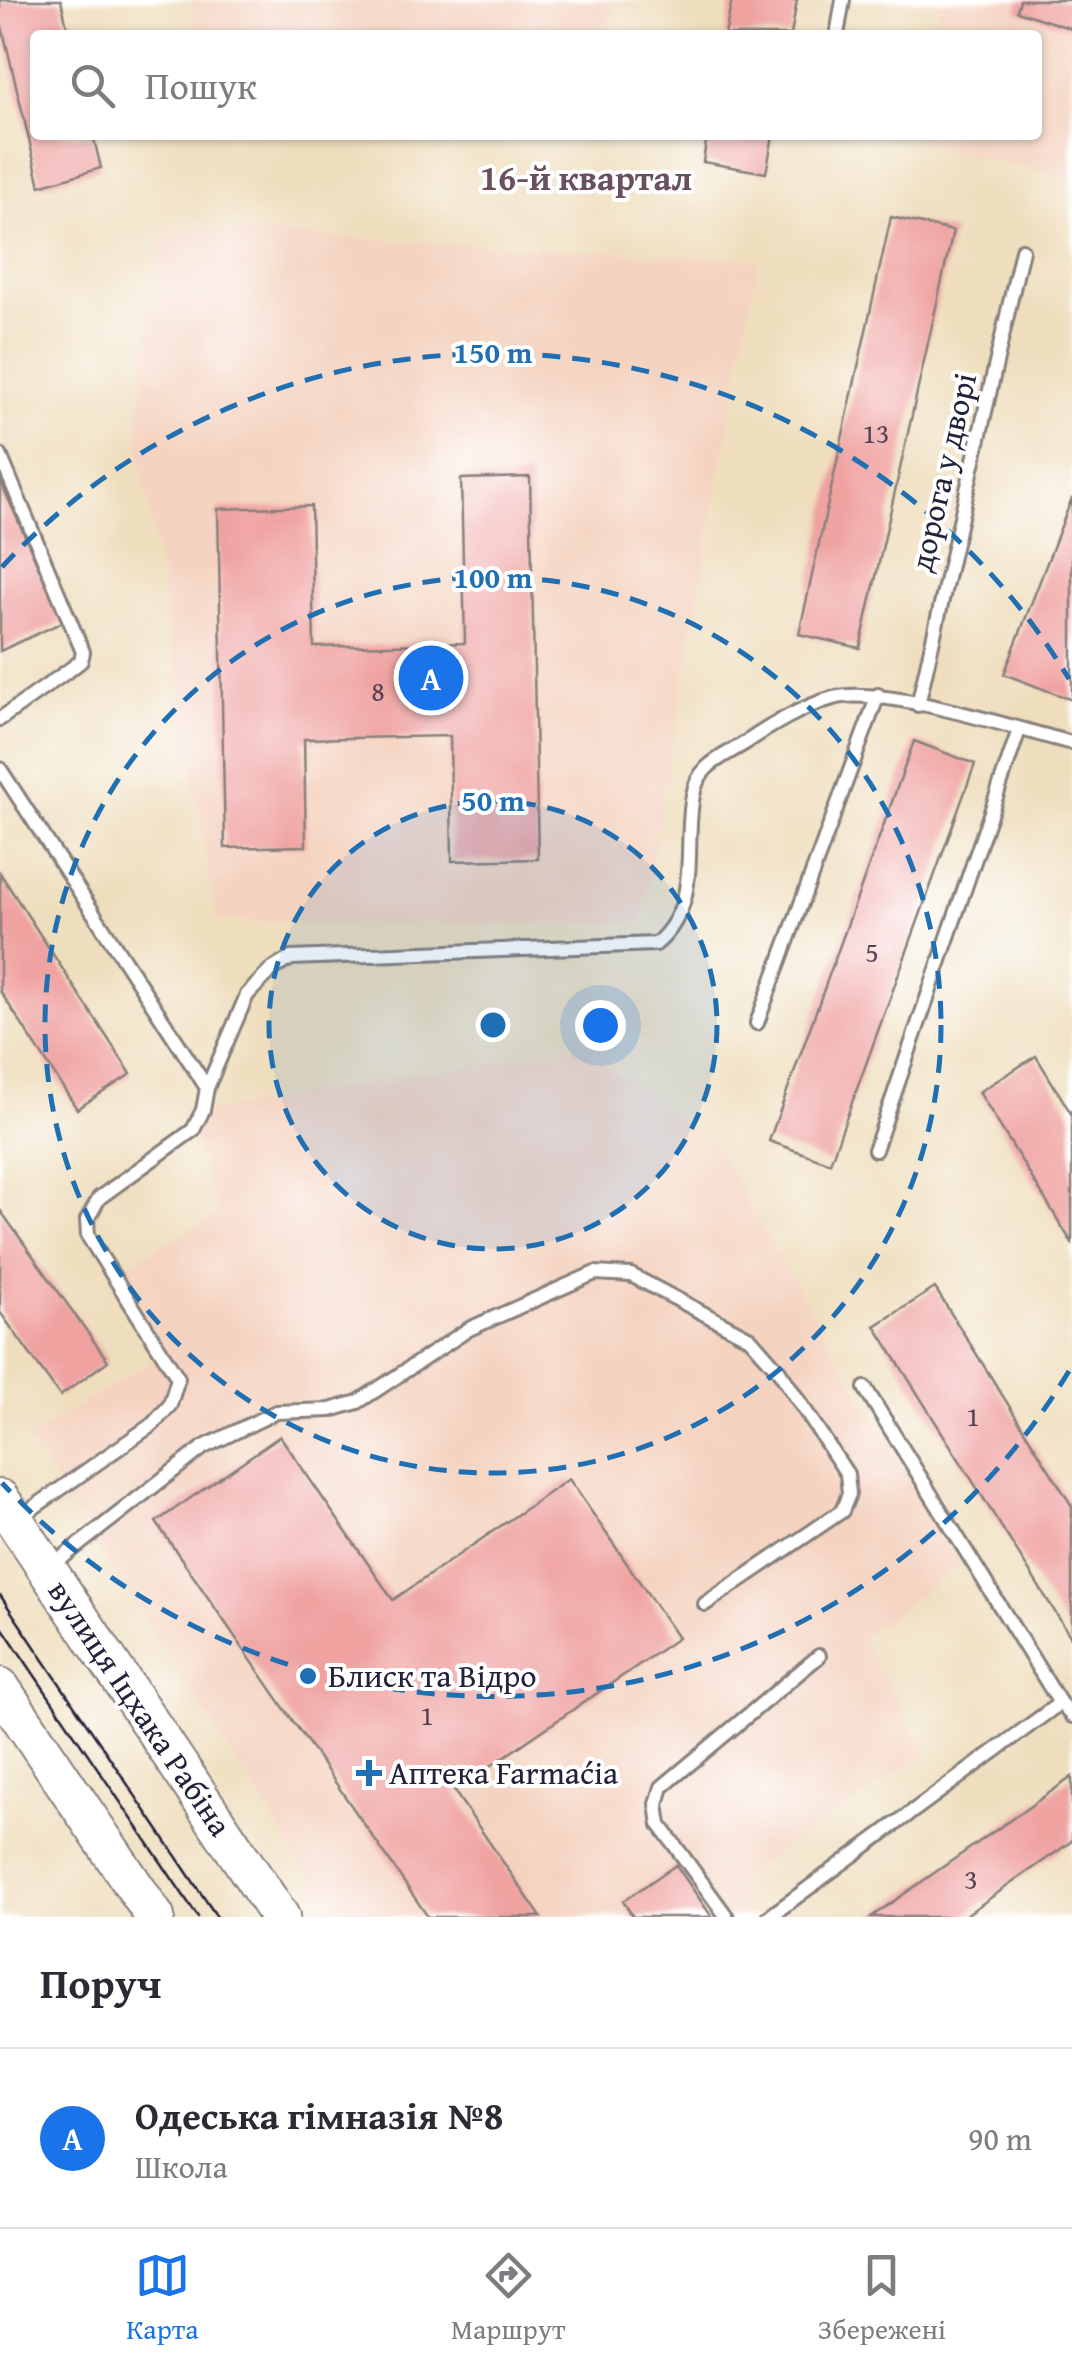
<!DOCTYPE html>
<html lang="uk">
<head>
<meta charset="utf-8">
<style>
  body { margin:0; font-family:"Gentium Book Plus",serif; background:#f2f2f3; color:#2b2b33 }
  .you { position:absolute; left:600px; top:1025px; width:35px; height:35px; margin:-25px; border:8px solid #fff; border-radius:50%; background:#1a73e8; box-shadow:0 0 0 15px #1a73e833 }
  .badge { display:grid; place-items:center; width:65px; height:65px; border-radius:50%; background:#1a73e8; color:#fff; font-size:32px; font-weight:700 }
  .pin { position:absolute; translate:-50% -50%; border:5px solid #fff; box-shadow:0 2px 10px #0006 }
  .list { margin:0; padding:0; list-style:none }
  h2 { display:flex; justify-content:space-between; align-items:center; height:130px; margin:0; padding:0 40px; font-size:42px }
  h2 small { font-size:32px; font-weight:400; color:#7c7c81 }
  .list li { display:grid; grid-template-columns:65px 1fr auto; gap:30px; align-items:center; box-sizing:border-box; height:180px; padding:0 40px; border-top:2px solid #e1e1e2 }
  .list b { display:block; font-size:38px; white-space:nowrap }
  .list p { margin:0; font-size:32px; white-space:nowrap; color:#7c7c81 }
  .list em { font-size:32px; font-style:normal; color:#7c7c81 }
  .icon { flex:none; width:55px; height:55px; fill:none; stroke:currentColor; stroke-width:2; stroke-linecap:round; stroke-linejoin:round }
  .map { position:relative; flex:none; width:1072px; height:1917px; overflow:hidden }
  .search { position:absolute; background:#fff; box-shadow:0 2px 8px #0004; left:30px; right:30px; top:30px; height:110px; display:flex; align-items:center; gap:25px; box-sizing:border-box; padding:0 35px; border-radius:10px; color:#7c7c81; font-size:38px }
  .sheet { height:310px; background:#fff }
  nav { display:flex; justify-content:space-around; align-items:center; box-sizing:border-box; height:140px; border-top:2px solid #e1e1e2; background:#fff; font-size:28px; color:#7c7c81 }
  nav a { display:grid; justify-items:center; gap:5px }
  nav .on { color:#1a73e8 }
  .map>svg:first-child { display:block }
  .built { fill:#f4d3c0 }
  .building { fill:#efa2a0 }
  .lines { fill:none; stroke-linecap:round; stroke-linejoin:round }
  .service-casing { stroke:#88807c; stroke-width:18 }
  .secondary-casing { stroke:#88807c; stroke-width:42 }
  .service { stroke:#fff; stroke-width:12 }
  .secondary { stroke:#fff; stroke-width:38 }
  .tram { stroke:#22223b; stroke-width:2.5 }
  .ring { fill:none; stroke:#1f6fb2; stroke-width:5; stroke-dasharray:18 12 }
  .poi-dot { fill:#1f6fb2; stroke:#fff; stroke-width:4 }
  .labels { text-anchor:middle; stroke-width:8; stroke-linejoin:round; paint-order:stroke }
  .number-label { font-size:28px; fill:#554254 }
  .street-label { font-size:32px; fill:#22223b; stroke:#fff }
  .poi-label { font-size:32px; fill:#22223b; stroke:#fff; text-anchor:start }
  .neighbourhood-label { font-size:35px; font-weight:bold; fill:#6a4f5e; stroke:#fff }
  .centre { fill:#1f6fb2; stroke:#fff; stroke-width:5 }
  .ring-label { font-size:30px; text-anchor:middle; font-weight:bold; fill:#1f6fb2; stroke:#fff; stroke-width:8; stroke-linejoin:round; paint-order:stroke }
</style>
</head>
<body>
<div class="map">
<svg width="1072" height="1917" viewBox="0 0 1072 1917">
  <rect width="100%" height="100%" fill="#fff"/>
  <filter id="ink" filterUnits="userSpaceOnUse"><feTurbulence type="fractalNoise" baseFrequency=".01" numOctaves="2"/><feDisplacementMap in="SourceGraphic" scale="20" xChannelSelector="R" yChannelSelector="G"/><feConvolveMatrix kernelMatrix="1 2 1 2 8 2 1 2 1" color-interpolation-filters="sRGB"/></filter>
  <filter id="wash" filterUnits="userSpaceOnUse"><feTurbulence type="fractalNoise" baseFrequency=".0048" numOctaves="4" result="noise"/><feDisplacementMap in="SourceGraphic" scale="40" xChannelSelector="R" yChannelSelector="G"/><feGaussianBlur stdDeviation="2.25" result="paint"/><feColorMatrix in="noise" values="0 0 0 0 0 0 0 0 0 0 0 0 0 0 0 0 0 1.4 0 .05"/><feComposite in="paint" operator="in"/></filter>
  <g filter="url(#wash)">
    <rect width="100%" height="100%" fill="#efdebd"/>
    <!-- built -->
    <path class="built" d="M192,0H612L607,35H199Z
      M941,0H1072V180L914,141L915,135H1037V35H934Z
      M161,228L758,260L641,924L216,921L137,436Z
      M581,1047L714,1145L960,1565L861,1638L928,1753L735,1882L754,1917H336L28,1439L161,1354L109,1275L219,1214L185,1116Z"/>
    <g id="blocks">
      <!-- building -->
      <path class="building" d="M0,0H61L69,35H35V135H93L101,168L40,186L0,18Z
        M732,0H797L791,35H725Z
        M1020,0H1072V29L1017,11Z
        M707,135H773L766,173L703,162Z
        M891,217L953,231L860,648L799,634Z
        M530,477L538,859L452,861L450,736L304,739L306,846L225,848L218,509L311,506L314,647L465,643L461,479Z
        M0,480L63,622L0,651Z
        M1072,498V700L1004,674Z
        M914,741L975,764L830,1163L769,1141Z
        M0,873L131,1074L77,1109L0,991Z
        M1036,1056L1072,1115V1243L979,1092Z
        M0,1210L108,1361L60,1396L0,1312Z
        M935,1288L1072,1506V1639L875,1326Z
        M280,1436L393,1600L569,1479L678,1638L454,1791L541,1917H428L156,1522Z
        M1072,1777V1841L963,1917H871Z
        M676,1865L712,1917H633L623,1901Z"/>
    </g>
  </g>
  <g filter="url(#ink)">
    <use href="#blocks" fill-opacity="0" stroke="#88807c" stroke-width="2.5"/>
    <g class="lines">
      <defs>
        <path id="service" d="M837,35L843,0
          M0,455L83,652L81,661L72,668L0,719
          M918,705L1022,250
          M0,769L207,1088
          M757,1023L878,695
          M875,1150L1019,730
          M865,1388L1060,1703L1072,1716
          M16,1520L153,1424L170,1405L178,1378L88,1236L87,1220L99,1198L193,1130L203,1110L207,1088L247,995L271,970L291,958L656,944C702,904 683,849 693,795C698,765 721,758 745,743C772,725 801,707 833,698C883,685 1017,729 1072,743
          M49,1568L204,1447L276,1412L330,1410L358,1402L469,1329L595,1273L631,1275L750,1338L779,1371L847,1474L849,1494L842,1511L705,1604
          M727,1917L660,1825L657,1804L662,1787L819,1656
          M769,1917L1060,1703"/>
        <path id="secondary" d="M0,1499L280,1917
          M0,1687L155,1917"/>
      </defs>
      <!-- service casing -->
      <use href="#service" class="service-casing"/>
      <!-- secondary casing -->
      <use href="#secondary" class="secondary-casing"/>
      <!-- service -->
      <use href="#service" class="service"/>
      <!-- secondary -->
      <use href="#secondary" class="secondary"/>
      <!-- tram -->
      <path class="tram" d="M0,1595L217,1917
        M0,1624L198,1917"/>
    </g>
  </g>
  <!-- distance rings -->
  <circle cx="493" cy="1025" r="224" fill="#1f6fb2" fill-opacity=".12"/>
  <g class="ring">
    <circle cx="493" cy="1025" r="224"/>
    <circle cx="493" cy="1025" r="448"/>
    <path d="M1069 1371A672 672 0 0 1 2 1483M2 567A672 672 0 0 1 1069 679"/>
  </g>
  <!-- markers -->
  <g class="poi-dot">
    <circle cx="308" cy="1676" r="10"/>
    <path d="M364 1758h10v10h10v10h-10v10h-10v-10h-10v-10h10z"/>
  </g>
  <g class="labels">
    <!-- number labels -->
    <g class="number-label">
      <text x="876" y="443">13</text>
      <text x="378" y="701">8</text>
      <text x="872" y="962">5</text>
      <text x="973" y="1426">1</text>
      <text x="427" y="1725">1</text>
      <text x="971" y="1889">3</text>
    </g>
    <!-- street labels -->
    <g class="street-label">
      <text transform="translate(943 472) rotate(-77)" y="11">дорога у дворі</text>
      <text transform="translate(140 1708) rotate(56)" y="11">вулиця Іцхака Рабіна</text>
    </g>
    <!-- poi labels -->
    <g class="poi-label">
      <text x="328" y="1687">Блиск та Відро</text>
      <text x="389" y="1784">Аптека Farmaćia</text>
    </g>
    <!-- neighbourhood labels -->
    <g class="neighbourhood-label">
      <text x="586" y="190">16-й квартал</text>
    </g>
  </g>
  <circle cx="493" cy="1025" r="15" class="centre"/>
  <g class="ring-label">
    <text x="493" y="363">150 m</text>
    <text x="493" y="588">100 m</text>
    <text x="493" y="811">50 m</text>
  </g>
</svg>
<div class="you"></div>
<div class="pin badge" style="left:431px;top:678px">A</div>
<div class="search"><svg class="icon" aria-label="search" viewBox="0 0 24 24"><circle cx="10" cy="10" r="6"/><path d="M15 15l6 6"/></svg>Пошук</div>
</div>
<section class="sheet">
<h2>Поруч<small></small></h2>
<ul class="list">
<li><span class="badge">A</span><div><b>Одеська гімназія №8</b><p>Школа</p></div><em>90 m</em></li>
</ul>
</section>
<nav>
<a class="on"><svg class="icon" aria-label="map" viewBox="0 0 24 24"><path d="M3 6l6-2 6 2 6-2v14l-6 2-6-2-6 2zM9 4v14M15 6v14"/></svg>Карта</a>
<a><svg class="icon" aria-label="directions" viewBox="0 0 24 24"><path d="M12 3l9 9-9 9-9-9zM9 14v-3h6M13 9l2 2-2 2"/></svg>Маршрут</a>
<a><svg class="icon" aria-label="saved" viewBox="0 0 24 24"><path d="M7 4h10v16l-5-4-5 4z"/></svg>Збережені</a>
</nav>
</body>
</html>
